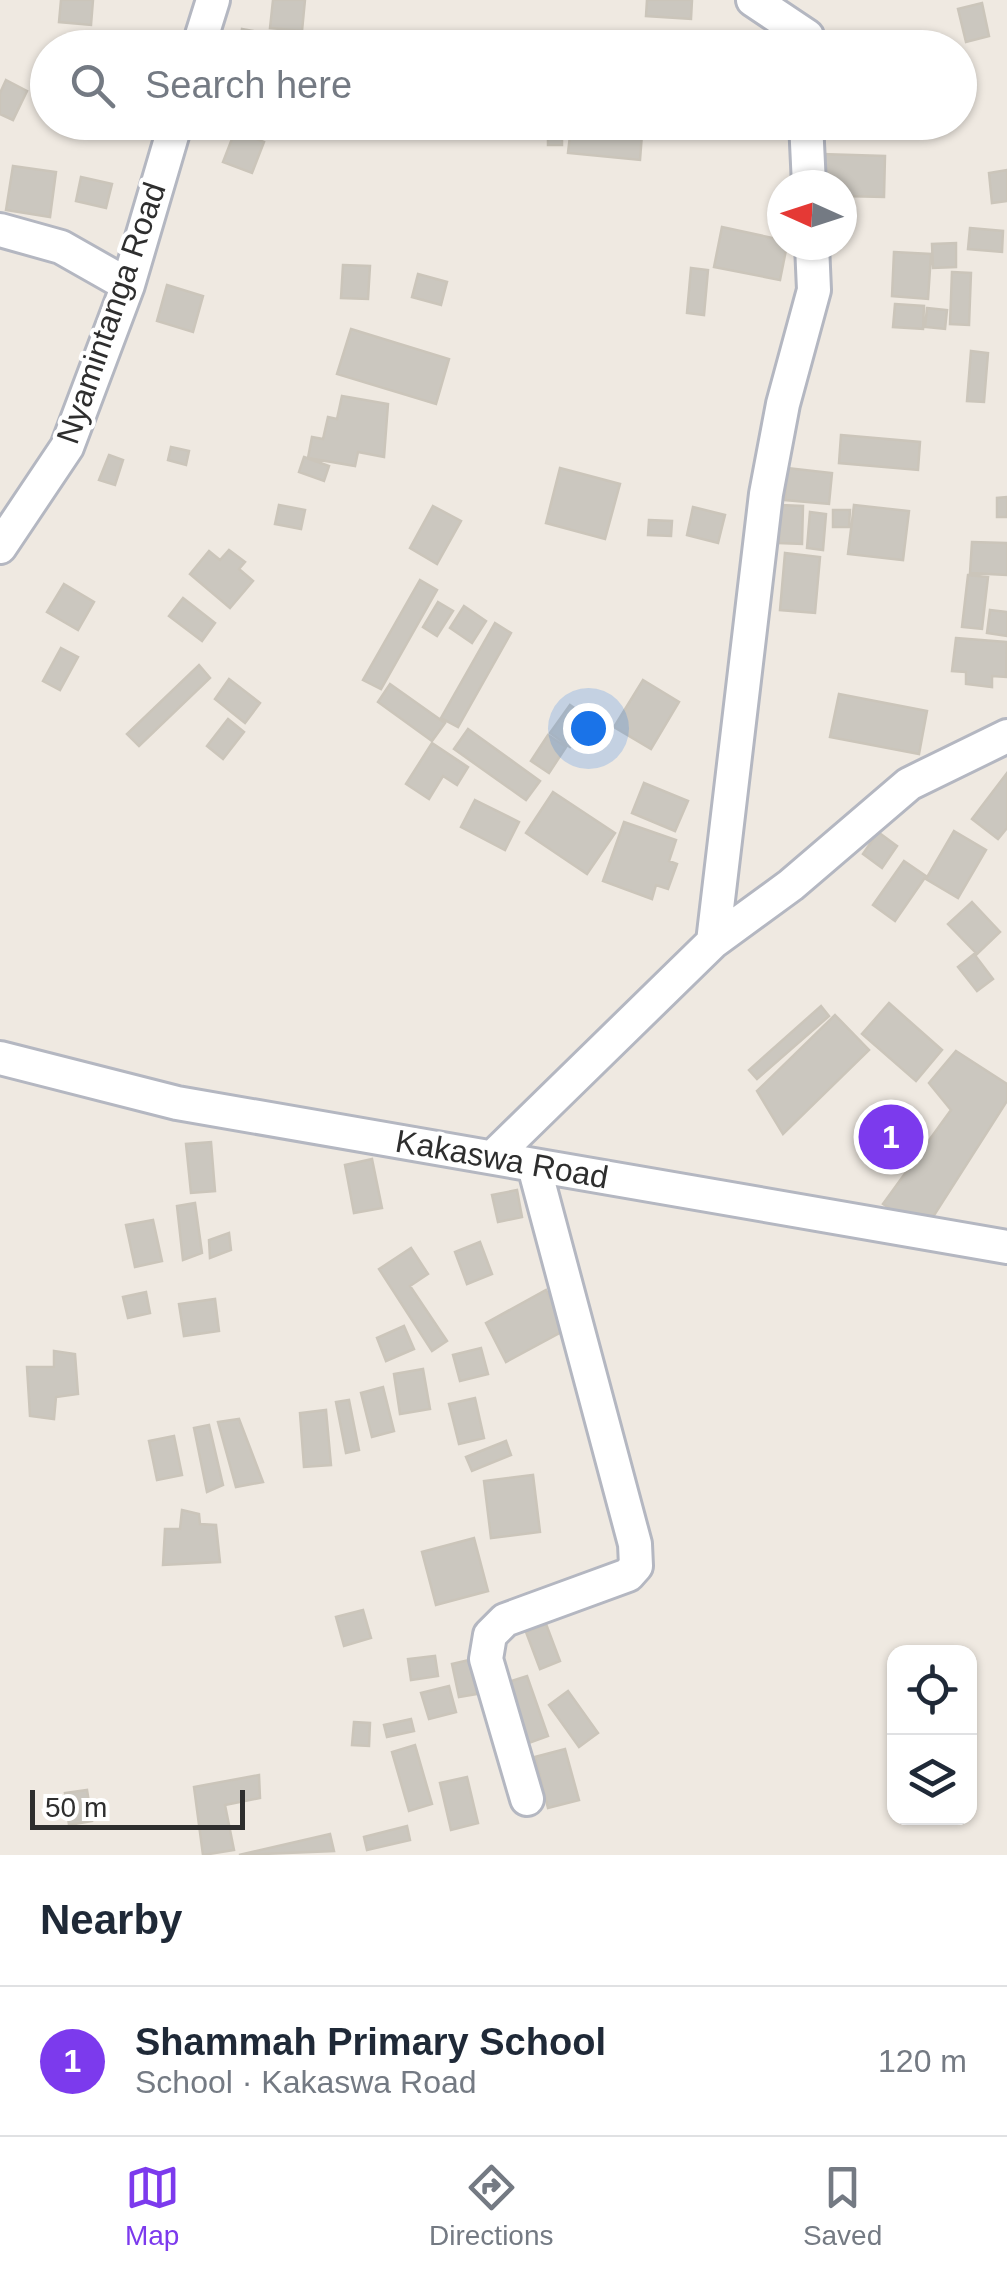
<!DOCTYPE html>
<html lang="en">
<head>
<meta charset="utf-8">
<style>
  body { margin:0; font-family:Arial,sans-serif; background:#f2f2f3; color:#1f2937 }
  .controls { position:absolute; right:30px; bottom:30px; display:grid; overflow:hidden; border-radius:20px; box-shadow:0 2px 8px #0004 }
  .controls button { width:90px; height:90px; display:grid; place-items:center; padding:0; border:0; border-bottom:2px solid #e0e1e3; background:#fff; color:#1f2937; font:50px sans-serif }
  .compass { position:absolute; left:767px; top:170px; width:90px; height:90px; border-radius:50%; background:#fff; box-shadow:0 2px 8px #0004; rotate:273deg }
  .scale { position:absolute; left:30px; bottom:25px; width:215px; box-sizing:border-box; padding-left:10px; border:5px solid #2e2e2e; border-top:0; font-size:28px; line-height:35px; white-space:nowrap; color:#2e2e2e; -webkit-text-stroke:8px #fff; paint-order:stroke }
  .you { position:absolute; left:588px; top:728px; width:35px; height:35px; margin:-25px; border:8px solid #fff; border-radius:50%; background:#1a73e8; box-shadow:0 0 0 15px #1a73e833 }
  .badge { display:grid; place-items:center; width:65px; height:65px; border-radius:50%; background:#7c3aed; color:#fff; font-size:32px; font-weight:700 }
  .pin { position:absolute; translate:-50% -50%; border:5px solid #fff; box-shadow:0 2px 10px #0006 }
  .list { margin:0; padding:0; list-style:none }
  h2 { display:flex; justify-content:space-between; align-items:center; height:130px; margin:0; padding:0 40px; font-size:42px }
  h2 small { font-size:32px; font-weight:400; color:#747a83 }
  .list li { display:grid; grid-template-columns:65px 1fr auto; gap:30px; align-items:center; box-sizing:border-box; height:150px; padding:0 40px; border-top:2px solid #e0e1e3 }
  .list b { display:block; font-size:38px; white-space:nowrap }
  .list p { margin:0; font-size:32px; white-space:nowrap; color:#747a83 }
  .list em { font-size:32px; font-style:normal; color:#747a83 }
  .icon { flex:none; width:55px; height:55px; fill:none; stroke:currentColor; stroke-width:2; stroke-linecap:round; stroke-linejoin:round }
  .map { position:relative; flex:none; width:1007px; height:1855px; overflow:hidden }
  .search { position:absolute; background:#fff; box-shadow:0 2px 8px #0004; left:30px; right:30px; top:30px; height:110px; display:flex; align-items:center; gap:25px; box-sizing:border-box; padding:0 35px; border-radius:55px; color:#747a83; font-size:38px }
  .sheet { height:280px; background:#fff }
  nav { display:flex; justify-content:space-around; align-items:center; box-sizing:border-box; height:140px; border-top:2px solid #e0e1e3; background:#fff; font-size:28px; color:#747a83 }
  nav a { display:grid; justify-items:center; gap:5px }
  nav .on { color:#7c3aed }
  .map>svg:first-child { display:block }
  .building { fill:#cbc7bf; stroke:#cbc5ba; stroke-width:2.5 }
  .lines { fill:none; stroke-linecap:round; stroke-linejoin:round }
  .street-casing { stroke:#b4b7c1; stroke-width:38 }
  .street { stroke:#fff; stroke-width:32 }
  .labels { text-anchor:middle; stroke-width:8; stroke-linejoin:round; paint-order:stroke }
  .street-label { font-size:32px; fill:#2e2e2e; stroke:#fff }
</style>
</head>
<body>
<div class="map">
<svg width="1007" height="1855" viewBox="0 0 1007 1855">
  <rect width="100%" height="100%" fill="#efe9e1"/>
  <!-- building -->
  <path class="building" d="M61,0H93L91,25L59,22Z
    M273,0H305L302,31L270,28Z
    M647,0H692L691,19L646,16Z
    M982,3L989,36L966,42L958,9Z
    M242,29L277,35L275,48H239Z
    M287,33L328,38L327,48H285Z
    M6,80L27,91L13,120L0,114V93Z
    M54,122H95L90,138Z
    M736,122H754L753,138L736,137Z
    M571,127L642,134L640,160L568,153Z
    M548,130H562V145H548Z
    M235,131L264,142L252,173L223,162Z
    M821,154L885,156L884,197L842,196V185H820Z
    M13,166L56,172L50,217L6,210Z
    M1007,170V201L992,203L989,173Z
    M81,177L112,184L106,208L76,201Z
    M722,227L782,240V245H787L780,280L714,267Z
    M970,228L1003,231L1002,252L968,249Z
    M956,243V267L933,268L932,244Z
    M894,252L931,254L928,299L892,296Z
    M343,265L370,266L368,299L341,298Z
    M691,268L708,270L704,315L687,313Z
    M952,272L971,273L969,325L950,324Z
    M418,274L447,282L441,305L412,297Z
    M167,285L203,296L193,332L157,321Z
    M895,304L924,306L923,329L893,327Z
    M927,308L947,310L945,329L925,327Z
    M351,329L449,359L436,404L337,374Z
    M971,351L988,353L984,402L967,401Z
    M342,396L388,404L384,457L358,452L355,466L308,458L312,437L323,439L328,417L337,419Z
    M841,435L920,442L918,470L839,463Z
    M171,447L189,451L186,465L168,460Z
    M109,455L123,460L115,485L99,480Z
    M304,457L329,466L324,481L299,472Z
    M560,468L620,484L605,539L546,523Z
    M787,468L832,473L829,504L785,500Z
    M1007,497V517H997V498Z
    M279,505L305,510L301,529L275,524Z
    M780,505L803,506L802,544L779,543Z
    M854,505L909,511L903,560L848,554Z
    M433,506L461,521L437,564L410,548Z
    M693,507L725,515L718,543L687,535Z
    M833,510H850L849,527H833Z
    M810,512L826,514L823,550L807,548Z
    M649,520L672,521L671,536L648,535Z
    M972,542L1007,543V575L970,573Z
    M229,550L245,562L239,569L253,581L230,608L190,574L209,551L220,560Z
    M785,553L820,557L815,613L780,610Z
    M968,575L988,577L982,629L962,627Z
    M420,580L437,590L381,689L363,680Z
    M64,584L94,602L78,630L47,612Z
    M183,598L215,623L202,641L169,616Z
    M438,602L453,611L437,636L423,627Z
    M464,606L486,621L472,643L450,628Z
    M990,610L1007,612V636L987,633Z
    M495,623L511,633L458,727L441,718Z
    M956,638L1007,642L1006,677L992,676V687L966,684V672L952,671Z
    M61,648L78,657L60,690L43,681Z
    M199,665L210,678L139,746L127,734Z
    M229,679L260,703L245,723L215,699Z
    M643,680L679,702L651,749L614,727Z
    M390,684L445,723L432,741L378,702Z
    M839,694L927,711L919,754L830,737Z
    M570,705L589,718L570,747L550,733Z
    M228,719L244,732L223,759L207,746Z
    M468,729L540,781L526,800L454,749Z
    M548,735L566,747L549,773L531,761Z
    M432,743L468,767L457,785L443,776L429,799L406,784Z
    M1007,773V828L998,839L972,819Z
    M644,783L688,801L675,831L632,813Z
    M553,792L615,833L587,874L526,833Z
    M475,800L519,822L505,850L461,827Z
    M624,822L676,840L669,861L677,864L668,889L656,885L652,899L603,881Z
    M954,831L986,850L958,898L926,879Z
    M878,832L897,846L882,868L863,854Z
    M904,861L926,876L895,921L873,905Z
    M972,902L1000,932L977,954L948,924Z
    M974,954L993,979L977,991L958,967Z
    M889,1003L942,1050L916,1081L862,1034Z
    M821,1006L829,1016L757,1079L749,1070Z
    M835,1015L869,1050L783,1134L757,1091Z
    M956,1051L1007,1084V1101L924,1231L883,1204L951,1110L929,1083Z
    M211,1142L215,1191L191,1193L186,1144Z
    M372,1159L382,1208L354,1213L345,1165Z
    M517,1190L522,1217L498,1222L492,1195Z
    M195,1203L202,1253L183,1260L177,1206Z
    M153,1220L162,1261L135,1267L126,1225Z
    M229,1233L231,1250L210,1258L209,1240Z
    M480,1242L492,1274L467,1284L455,1252Z
    M411,1248L428,1274L410,1286L447,1341L432,1351L379,1269Z
    M546,1290L567,1329L506,1362L486,1323Z
    M146,1292L150,1313L128,1318L123,1297Z
    M215,1299L219,1331L184,1336L179,1304Z
    M404,1326L414,1349L386,1361L377,1338Z
    M481,1348L488,1374L460,1381L453,1355Z
    M54,1351L75,1354L78,1394L56,1397L54,1419L30,1416L27,1367H54Z
    M423,1369L430,1409L400,1414L394,1374Z
    M383,1387L394,1431L372,1437L361,1393Z
    M475,1398L484,1438L459,1444L449,1404Z
    M349,1400L359,1450L346,1453L336,1402Z
    M326,1410L331,1465L304,1467L300,1413Z
    M239,1419L263,1482L236,1487L218,1422Z
    M209,1425L223,1485L207,1492L194,1428Z
    M174,1436L182,1475L157,1480L149,1441Z
    M506,1441L511,1455L472,1471L466,1457Z
    M533,1475L540,1532L491,1538L484,1481Z
    M182,1510L199,1514L200,1524L216,1525L220,1562L163,1565L165,1529H180Z
    M474,1538L488,1591L436,1605L422,1552Z
    M363,1610L371,1638L344,1646L336,1617Z
    M546,1624L560,1661L540,1669L526,1632Z
    M435,1656L438,1676L411,1680L408,1659Z
    M469,1660L477,1694L459,1697L452,1664Z
    M527,1676L548,1736L529,1743L508,1682Z
    M449,1686L456,1712L429,1719L421,1693Z
    M568,1691L598,1733L579,1747L549,1705Z
    M411,1719L414,1731L387,1737L384,1725Z
    M354,1722L370,1723L369,1746L352,1745Z
    M415,1745L432,1804L409,1811L392,1752Z
    M565,1749L579,1800L548,1808L535,1757Z
    M259,1775L260,1798L225,1805L234,1850L203,1855L194,1787Z
    M467,1777L478,1823L451,1830L440,1783Z
    M87,1790L92,1821L69,1825L65,1793Z
    M407,1826L410,1840L367,1850L364,1837Z
    M330,1834L334,1851L239,1855Z"/>
  <g class="lines">
    <defs>
      <path id="street" d="M753,0L807,36V48
        M198,48L213,0
        M806,122L809,185
        M0,230L61,247L128,285
        M0,547L67,447L128,285L176,122
        M713,942L766,494L783,404L814,290L812,245
        M0,1058L177,1103L1007,1247
        M495,1155L713,942L791,885L909,784L1007,736
        M527,1799L486,1659L490,1635L505,1620L628,1575L636,1566L635,1544L534,1166"/>
    </defs>
    <!-- street casing -->
    <use href="#street" class="street-casing"/>
    <!-- street -->
    <use href="#street" class="street"/>
  </g>
  <g class="labels">
    <!-- street labels -->
    <g class="street-label">
      <text transform="translate(111 313) rotate(-71)" y="11">Nyamintanga Road</text>
      <text transform="translate(502 1159) rotate(10)" y="11">Kakaswa Road</text>
    </g>
  </g>
</svg>
<div class="controls">
<button><svg class="icon" aria-label="locate" viewBox="0 0 24 24"><circle cx="12" cy="12" r="6"/><path d="M12 2v4M12 18v4M2 12h4M18 12h4"/></svg></button>
<button><svg class="icon" aria-label="layers" viewBox="0 0 24 24"><path d="M12 4l9 5-9 5-9-5zM3 14l9 5 9-5"/></svg></button>
</div>
<svg class="compass" viewBox="-18 -18 36 36"><path d="M0-13l5 13h-10z" fill="#e53935"/><path d="M0 13l5-13h-10z" fill="#747a83"/></svg>
<div class="scale">50 m</div>
<div class="you"></div>
<div class="pin badge" style="left:891px;top:1137px">1</div>
<div class="search"><svg class="icon" aria-label="search" viewBox="0 0 24 24"><circle cx="10" cy="10" r="6"/><path d="M15 15l6 6"/></svg>Search here</div>
</div>
<section class="sheet">
<h2>Nearby<small></small></h2>
<ul class="list">
<li><span class="badge">1</span><div><b>Shammah Primary School</b><p>School · Kakaswa Road</p></div><em>120 m</em></li>
</ul>
</section>
<nav>
<a class="on"><svg class="icon" aria-label="map" viewBox="0 0 24 24"><path d="M3 6l6-2 6 2 6-2v14l-6 2-6-2-6 2zM9 4v14M15 6v14"/></svg>Map</a>
<a><svg class="icon" aria-label="directions" viewBox="0 0 24 24"><path d="M12 3l9 9-9 9-9-9zM9 14v-3h6M13 9l2 2-2 2"/></svg>Directions</a>
<a><svg class="icon" aria-label="saved" viewBox="0 0 24 24"><path d="M7 4h10v16l-5-4-5 4z"/></svg>Saved</a>
</nav>
</body>
</html>
